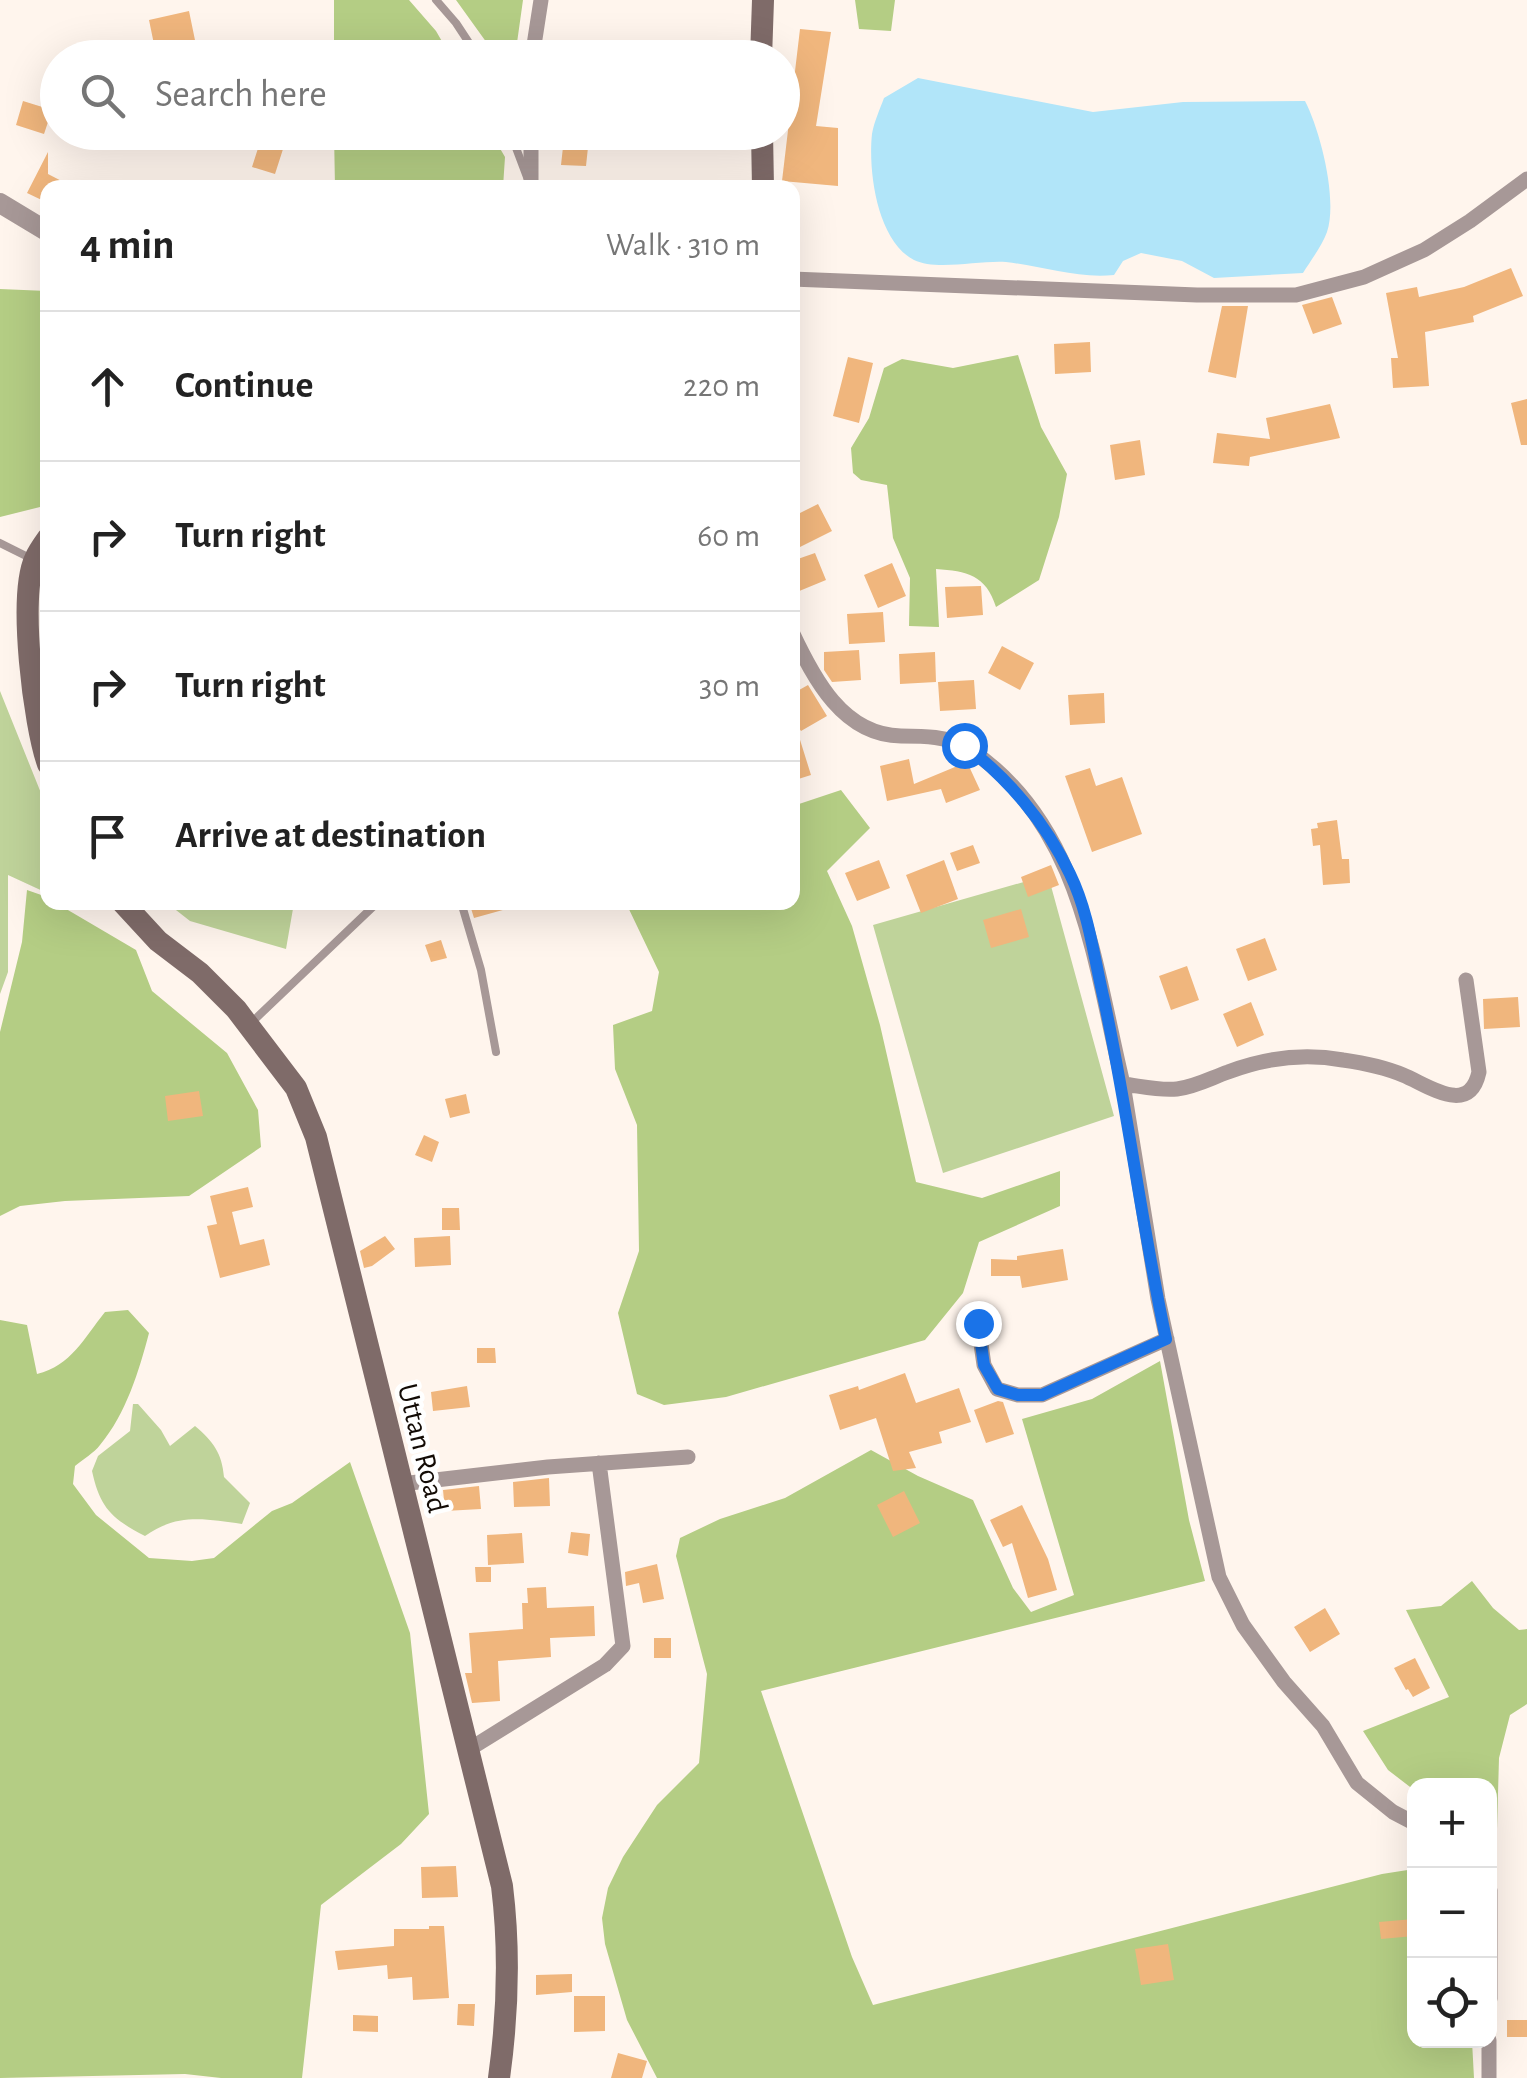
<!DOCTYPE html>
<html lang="en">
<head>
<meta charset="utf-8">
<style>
  body { margin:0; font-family:"Alegreya Sans",sans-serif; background:#f2f2f2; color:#222 }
  .controls { position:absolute; right:30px; bottom:30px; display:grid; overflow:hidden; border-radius:20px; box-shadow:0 10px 40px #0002 }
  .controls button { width:90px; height:90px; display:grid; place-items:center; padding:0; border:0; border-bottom:2px solid #e0e0e0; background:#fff; color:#222; font:50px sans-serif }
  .stop { position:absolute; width:30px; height:30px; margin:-22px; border:8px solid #1a73e8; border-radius:50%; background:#fff }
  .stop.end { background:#1a73e8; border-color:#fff; box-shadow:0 2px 10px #0008 }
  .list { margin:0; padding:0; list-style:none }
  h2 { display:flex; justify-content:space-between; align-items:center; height:130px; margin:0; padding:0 40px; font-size:42px }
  h2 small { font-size:32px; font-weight:400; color:#767676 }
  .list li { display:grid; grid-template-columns:65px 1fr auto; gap:30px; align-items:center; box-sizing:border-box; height:150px; padding:0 40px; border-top:2px solid #e0e0e0 }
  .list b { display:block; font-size:38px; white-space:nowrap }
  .list em { font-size:32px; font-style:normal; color:#767676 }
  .icon { flex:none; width:55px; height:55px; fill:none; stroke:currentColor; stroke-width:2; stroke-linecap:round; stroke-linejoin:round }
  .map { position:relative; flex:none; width:1527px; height:2078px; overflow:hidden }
  .search { position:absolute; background:#fff; box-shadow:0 10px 40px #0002; left:40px; top:40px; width:760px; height:110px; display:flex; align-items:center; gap:25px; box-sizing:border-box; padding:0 35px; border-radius:55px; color:#767676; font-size:38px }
  .panel { position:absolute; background:#fff; box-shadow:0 10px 40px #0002; left:40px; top:180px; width:760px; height:730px; border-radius:20px }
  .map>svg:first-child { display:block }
  .green { fill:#bfd39a }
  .forest { fill:#b4cd84 }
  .water { fill:#b1e5f9 }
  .building { fill:#f0b67d }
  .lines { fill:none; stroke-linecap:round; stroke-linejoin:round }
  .service { stroke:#a79897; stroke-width:8 }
  .minor { stroke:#a79897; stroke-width:15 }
  .tertiary { stroke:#a79897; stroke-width:20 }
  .secondary { stroke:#7f6b69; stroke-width:22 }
  .route { stroke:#1a73e8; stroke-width:12 }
  .labels { text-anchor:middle; stroke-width:9; stroke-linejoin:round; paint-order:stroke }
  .street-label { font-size:30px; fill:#130b05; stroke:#fff }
</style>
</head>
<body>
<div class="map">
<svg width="1527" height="2078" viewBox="0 0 1527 2078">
  <rect width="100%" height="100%" fill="#fff5ed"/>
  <!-- green -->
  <path class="green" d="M0,691L47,808V893L8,875V972L0,994Z
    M1048,875L1114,1116L943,1173L873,925Z
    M167,903H294L286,949L190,921Z
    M133,1404H138L161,1430L170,1446L195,1426C213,1441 222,1453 224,1477L250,1503L242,1524C205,1519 177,1513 145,1536C112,1519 100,1508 92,1471L98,1456L130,1431Z"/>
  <!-- forest -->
  <path class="forest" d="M334,0H409L436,31L451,57H334Z
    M456,0H523L515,57H497Z
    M855,0H895L891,31L859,29Z
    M334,133H491L505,157L503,187H335Z
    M0,289L47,291L48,505L0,517Z
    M1018,355L1041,427L1067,474L1059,517L1039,580L996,607C986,575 967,571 936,569L939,627L909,626L910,578L893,538L887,485L861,480L853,473L851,448L869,418L884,368L902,359L953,368Z
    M841,790L870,828L827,871L852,926L880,1025L916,1182L982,1198L1060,1171V1206L979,1242L963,1293L925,1340L726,1397L664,1405L637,1394L618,1313L639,1251L637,1125L615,1069L613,1025L652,1011L659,972L626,903L792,902L793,806Z
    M27,890L47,897L48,902L56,903L136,950L152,991L227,1053L258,1110L261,1147L189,1196L65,1201L20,1206L0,1216V1032L22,942Z
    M128,1310L149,1333C139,1371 126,1414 100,1445C94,1453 83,1459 75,1466L73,1484L96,1515L149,1558L192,1561L214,1558L272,1511L292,1503L350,1462L410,1633L429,1814L401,1844L321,1905L302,2078H221L185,2074L0,2078V1320L27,1325L37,1374C71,1366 84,1338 105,1312Z
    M1160,1361L1189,1520L1205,1581L761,1691L852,1957L873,2005L1382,1874L1414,1869V2040L1472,2041L1474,2078H657L627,2020L605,1944L602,1918L608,1888L623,1857L657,1805L699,1763L707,1674L676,1556L680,1538L720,1519L785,1498L871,1450L918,1476L973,1500L1013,1588L1031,1612L1074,1595L1022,1419L1092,1399Z
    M1472,1581L1493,1608L1519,1630L1527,1629V1704L1510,1715L1499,1758L1497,1829L1490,1826V1786H1414V1790L1388,1770L1363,1731L1449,1697L1406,1610L1441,1606Z"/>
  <!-- water -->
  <path class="water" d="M918,78L1093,112L1183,102L1305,101C1320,130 1338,199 1327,232C1322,246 1311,260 1303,273L1214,278L1182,261L1141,253L1123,261L1114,275C1078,279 1042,266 1006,262C981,260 936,271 914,260C877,241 868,171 872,134C874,122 880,109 884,98Z"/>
  <!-- building -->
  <path class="building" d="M189,11L196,45L156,54L149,20Z
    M800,29L831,32L816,126L838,128V186L782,181Z
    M23,101L52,110L44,134L16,125Z
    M628,132H664L665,148L629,150Z
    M564,138H589L586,166L561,165Z
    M261,139L284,146L275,174L252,167Z
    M48,152V174L75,188H48V203L27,193Z
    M1511,268L1523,296L1473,316L1474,322L1425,332L1429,386L1393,388L1391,358H1398L1386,293L1417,287L1419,297L1464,287Z
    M1332,297L1342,324L1313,334L1302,305Z
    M1222,306H1248L1236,378L1208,372Z
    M1090,342L1091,372L1055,374L1054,344Z
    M848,357L873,363L859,423L833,416Z
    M1527,399V445H1521L1511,403Z
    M1330,404L1340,438L1250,457L1249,466L1213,463L1217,433L1270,439L1266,418Z
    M1140,440L1145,475L1115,480L1110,445Z
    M818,504L832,531L800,547L792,533V517Z
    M815,553L826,580L792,594V561Z
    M892,563L906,596L878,608L864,575Z
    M981,586L983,615L947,618L945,587Z
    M883,612L885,642L849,644L847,614Z
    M1002,646L1034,663L1020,690L988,673Z
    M859,650L861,680L832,682L824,670V652Z
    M935,652L936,682L900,684L899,654Z
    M974,680L976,709L940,711L938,682Z
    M808,685L827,716L801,731L792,718V694Z
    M1104,693L1105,723L1070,725L1068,695Z
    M796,727L811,775L792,781V728Z
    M909,759L914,784L967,762L980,790L946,803L941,789L887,801L880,766Z
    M1090,768L1096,786L1122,777L1142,834L1092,852L1065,776Z
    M1337,820L1342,859H1349L1350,883L1323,885L1320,845L1313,846L1311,829L1318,828L1317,823Z
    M973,845L980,863L957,871L950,853Z
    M879,860L890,888L857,901L845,873Z
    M944,860L958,899L921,913L906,875Z
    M1051,865L1059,885L1028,897L1021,877Z
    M469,902H513L514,907L474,918Z
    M1021,909L1029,937L991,948L983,920Z
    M1265,938L1277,970L1248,981L1236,949Z
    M441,940L447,958L431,962L425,945Z
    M1187,966L1199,1000L1171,1010L1159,976Z
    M1518,997L1520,1027L1484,1029L1483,999Z
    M1251,1002L1264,1035L1237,1047L1223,1014Z
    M199,1091L203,1116L168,1121L165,1096Z
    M466,1094L470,1113L450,1118L445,1099Z
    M424,1135L439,1142L432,1162L415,1155Z
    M248,1187L253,1207L232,1212L240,1245L264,1239L270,1265L220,1278L207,1226L217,1224L210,1196Z
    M442,1208H459L460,1230H442Z
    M385,1236L395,1249L372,1266L364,1268L360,1251Z
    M450,1236L451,1265L415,1267L414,1238Z
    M1063,1249L1068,1280L1022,1288L1020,1276H991V1259L1017,1260V1256Z
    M477,1348H495L496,1363H477Z
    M905,1373L916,1403L959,1388L971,1422L939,1432L942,1443L909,1452L916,1468L893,1471L876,1418L840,1430L829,1395L858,1386L859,1390Z
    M467,1386L470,1407L433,1411L431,1392Z
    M998,1401L1003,1402L1014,1434L986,1443L974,1410Z
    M549,1478L550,1506L514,1507L513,1482Z
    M479,1486L481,1509L445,1511L443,1490Z
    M904,1491L920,1523L893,1537L877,1505Z
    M1022,1505L1048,1559L1057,1590L1028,1598L1012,1543L1003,1547L990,1520Z
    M571,1532L590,1534L588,1556L568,1553Z
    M522,1533L524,1563L488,1565L487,1535Z
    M657,1564L664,1599L643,1603L639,1583L626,1586L625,1572Z
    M475,1567H491V1582H476Z
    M546,1587L547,1608L594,1606L595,1636L550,1638L551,1657L498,1661L500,1701L472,1703L465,1673H472L469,1633L523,1629L522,1603H528L527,1588Z
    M1325,1608L1340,1634L1310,1652L1294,1627Z
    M654,1638H671V1658H654Z
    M1415,1658L1430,1688L1413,1697L1408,1689L1406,1690L1394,1668Z
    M456,1866L458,1897L422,1898L421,1867Z
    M1414,1919V1936L1381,1939L1379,1922Z
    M429,1926H444L449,1998L413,2000L412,1977L388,1979L387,1965L338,1970L335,1951L394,1946V1929H429Z
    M1168,1944L1174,1980L1141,1985L1135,1949Z
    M572,1974V1992L536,1995V1975Z
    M574,1996H605V2031L574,2032Z
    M458,2004H475L474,2026L457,2025Z
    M353,2015L378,2016V2032L353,2031Z
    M1507,2020H1527V2037H1507Z
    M618,2053L647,2061L642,2078H611Z"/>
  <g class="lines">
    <!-- service -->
    <path class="service" d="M436,0L456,23L479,58
      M510,132L527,177
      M0,543L30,558
      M461,902L481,970L496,1052
      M251,1023L378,902"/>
    <!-- minor -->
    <path class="minor" d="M532,58L541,0
      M531,188V132
      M792,279L1197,295H1296L1364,277L1424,250L1470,221L1527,179
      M792,632C814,679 843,735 901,736C923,736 948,736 968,748C1082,823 1094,964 1123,1084
      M978,1323L984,1365L997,1389L1018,1395H1042L1167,1339
      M401,1484L548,1467L688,1457
      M468,1750L605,1665L623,1646L599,1463
      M1414,1823L1393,1812L1357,1783L1323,1726L1284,1682L1243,1625L1219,1577L1158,1299L1123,1084C1140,1086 1160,1091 1177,1089C1195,1087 1211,1078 1228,1072C1265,1058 1304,1053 1343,1060C1364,1063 1384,1067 1403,1075C1428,1085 1469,1117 1479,1072L1466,980
      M1490,1890V1999
      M1489,2078V2040"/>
    <!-- tertiary -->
    <path class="tertiary" d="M0,203L48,232"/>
    <!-- secondary -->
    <path class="secondary" d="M761,58L763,0
      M762,132L763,188
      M48,538C43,545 38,552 35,559C18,596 34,725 48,764
      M122,902L158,941L200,973L236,1009L296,1088L316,1137L502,1886C510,1951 508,2013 499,2078"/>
  </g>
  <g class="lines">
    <!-- route -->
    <path class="route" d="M964,745C1008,778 1046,823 1070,874C1089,913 1094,958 1104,1000C1128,1112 1142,1227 1166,1339L1042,1395H1018L998,1389L984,1365L978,1323"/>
  </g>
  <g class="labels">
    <!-- street labels -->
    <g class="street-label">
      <text transform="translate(423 1448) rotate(76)" y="10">Uttan Road</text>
    </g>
  </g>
</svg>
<div class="controls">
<button>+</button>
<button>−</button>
<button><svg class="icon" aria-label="locate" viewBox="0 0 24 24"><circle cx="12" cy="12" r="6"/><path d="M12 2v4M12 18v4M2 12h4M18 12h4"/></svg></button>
</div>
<div class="stop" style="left:964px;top:745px"></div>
<div class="stop end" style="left:978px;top:1323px"></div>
<div class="search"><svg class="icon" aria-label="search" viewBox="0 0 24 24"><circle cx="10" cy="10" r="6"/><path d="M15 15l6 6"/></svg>Search here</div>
<section class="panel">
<h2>4 min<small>Walk · 310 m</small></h2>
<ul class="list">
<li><svg class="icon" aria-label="ahead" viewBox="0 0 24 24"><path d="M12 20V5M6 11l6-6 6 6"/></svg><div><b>Continue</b></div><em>220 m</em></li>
<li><svg class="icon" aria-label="right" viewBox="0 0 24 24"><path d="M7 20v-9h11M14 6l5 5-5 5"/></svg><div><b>Turn right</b></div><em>60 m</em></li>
<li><svg class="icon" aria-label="right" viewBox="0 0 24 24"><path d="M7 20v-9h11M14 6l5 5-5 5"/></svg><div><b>Turn right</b></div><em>30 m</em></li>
<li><svg class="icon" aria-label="arrive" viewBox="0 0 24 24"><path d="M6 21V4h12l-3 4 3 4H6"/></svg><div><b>Arrive at destination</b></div></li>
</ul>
</section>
</div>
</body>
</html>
